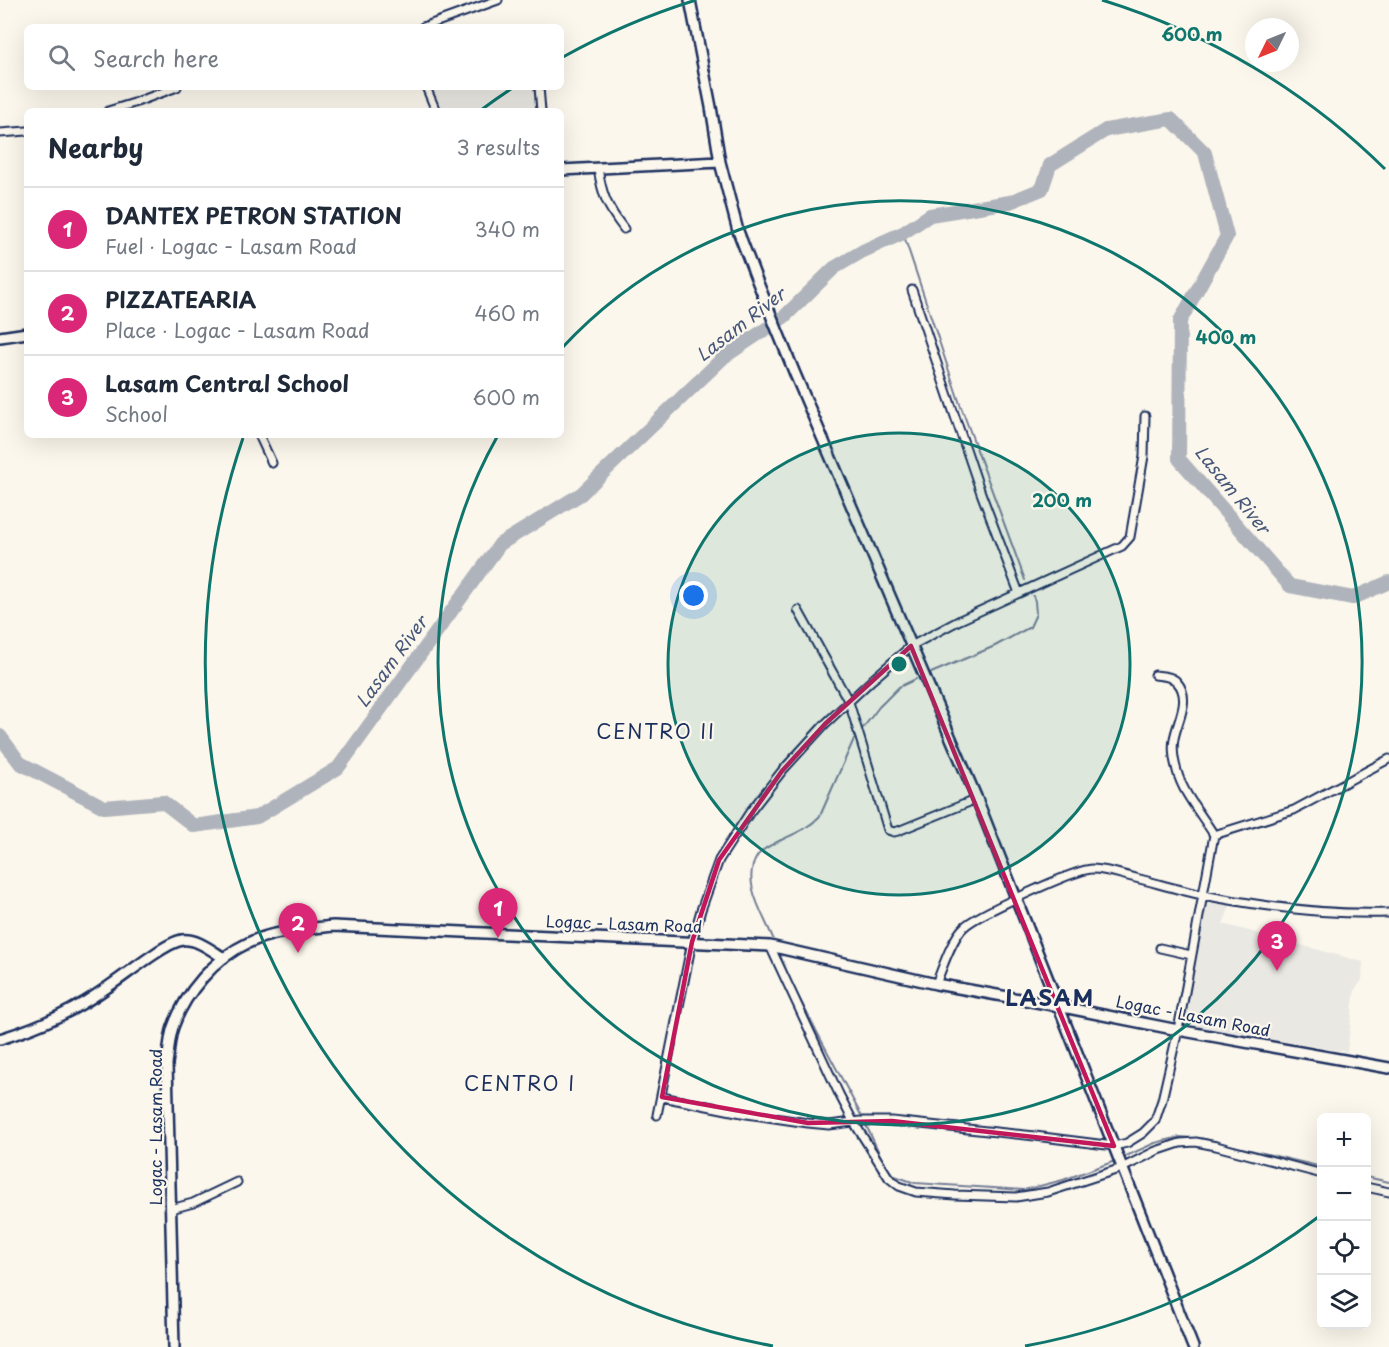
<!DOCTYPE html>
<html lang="en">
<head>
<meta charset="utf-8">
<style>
  body { margin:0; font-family:"Playpen Sans",sans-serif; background:#f2f2f3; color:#1f2937 }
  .controls { position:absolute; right:18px; bottom:18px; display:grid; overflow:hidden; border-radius:9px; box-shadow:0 6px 24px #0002 }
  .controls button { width:54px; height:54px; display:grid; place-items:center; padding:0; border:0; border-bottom:2px solid #e0e1e3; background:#fff; color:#1f2937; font:30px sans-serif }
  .compass { position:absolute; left:1245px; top:18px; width:54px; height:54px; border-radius:50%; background:#fff; box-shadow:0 6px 24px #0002; rotate:227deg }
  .you { position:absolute; left:694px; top:596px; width:21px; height:21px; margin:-15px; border:4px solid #fff; border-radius:50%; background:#1a73e8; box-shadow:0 0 0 9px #1a73e833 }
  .badge { display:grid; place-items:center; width:39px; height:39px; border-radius:50%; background:#db2777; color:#fff; font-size:20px; font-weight:700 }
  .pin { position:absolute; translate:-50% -50px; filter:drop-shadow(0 2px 3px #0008) }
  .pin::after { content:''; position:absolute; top:32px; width:21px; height:18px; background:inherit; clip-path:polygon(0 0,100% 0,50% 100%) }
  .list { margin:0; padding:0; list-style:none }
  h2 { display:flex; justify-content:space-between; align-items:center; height:78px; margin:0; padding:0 24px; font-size:26px }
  h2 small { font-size:20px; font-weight:400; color:#747a83 }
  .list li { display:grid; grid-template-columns:39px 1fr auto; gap:18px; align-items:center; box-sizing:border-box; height:84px; padding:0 24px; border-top:2px solid #e0e1e3 }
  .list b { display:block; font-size:22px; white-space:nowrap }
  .list p { margin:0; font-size:20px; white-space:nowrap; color:#747a83 }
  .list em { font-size:20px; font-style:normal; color:#747a83 }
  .icon { flex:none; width:33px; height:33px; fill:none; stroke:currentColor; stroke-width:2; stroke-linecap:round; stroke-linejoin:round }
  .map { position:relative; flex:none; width:1389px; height:1347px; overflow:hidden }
  .search { position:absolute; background:#fff; box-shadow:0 6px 24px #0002; left:24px; top:24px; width:540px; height:66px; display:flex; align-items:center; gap:15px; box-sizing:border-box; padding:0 21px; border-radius:9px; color:#747a83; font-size:22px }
  .panel { position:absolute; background:#fff; box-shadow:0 6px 24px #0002; left:24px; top:108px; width:540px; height:330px; border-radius:9px }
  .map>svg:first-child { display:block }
  .built { fill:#eae8e2 }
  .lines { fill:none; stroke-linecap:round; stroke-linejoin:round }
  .stream { stroke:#747e96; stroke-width:2 }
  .river { stroke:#afb3bb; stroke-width:14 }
  .street-casing { stroke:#1b2f5e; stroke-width:11 }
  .secondary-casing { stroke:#1b2f5e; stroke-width:14 }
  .street { stroke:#fbf7ec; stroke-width:7 }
  .secondary { stroke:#fbf7ec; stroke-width:9 }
  .marked { fill:none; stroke:#c2185b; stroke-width:4.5; stroke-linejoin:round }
  .ring { fill:none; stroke:#0f766e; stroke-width:3 }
  .labels { text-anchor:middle; stroke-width:4.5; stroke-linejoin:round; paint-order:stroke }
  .street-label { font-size:16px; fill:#1b2f5e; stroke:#fbf7ec }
  .water-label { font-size:18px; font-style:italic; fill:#47577a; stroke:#fbf7ec }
  .quarter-label { font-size:20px; letter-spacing:1.5px; fill:#1b2f5e; stroke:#fbf7ec }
  .district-label { font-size:22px; font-weight:bold; letter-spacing:1.5px; fill:#1b2f5e; stroke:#fbf7ec }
  .centre { fill:#0f766e; stroke:#fbf7ec; stroke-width:3 }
  .ring-label { font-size:18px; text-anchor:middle; font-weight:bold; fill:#0f766e; stroke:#fbf7ec; stroke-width:4.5; stroke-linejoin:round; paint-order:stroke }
</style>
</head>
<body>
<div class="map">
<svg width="1389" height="1347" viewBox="0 0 1389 1347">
  <rect width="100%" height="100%" fill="#fbf7ec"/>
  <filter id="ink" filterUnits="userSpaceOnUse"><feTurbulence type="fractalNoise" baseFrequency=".0167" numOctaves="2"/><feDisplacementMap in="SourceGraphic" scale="12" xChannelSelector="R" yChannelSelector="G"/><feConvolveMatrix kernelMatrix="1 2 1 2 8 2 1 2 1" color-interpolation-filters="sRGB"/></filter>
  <g filter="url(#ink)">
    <!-- built -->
    <path class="built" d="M429,87H537L538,111H439Z
      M1204,897L1232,901L1223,924L1363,962L1362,980L1355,989L1347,1052L1183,1024Z"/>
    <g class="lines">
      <!-- stream -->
      <path class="stream" d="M903,233L960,404L1025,580
        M931,673L995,646L1030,627L1036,614L1035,601L1033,596
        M863,728L879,707L899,687L916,679
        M773,938C763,914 740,880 758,855C763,848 773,844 781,840C796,833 809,828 820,816L854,739
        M779,953L792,985L861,1115
        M866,1125L881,1157L892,1175L915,1183L1024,1190L1063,1180L1115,1161
        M1124,1157L1155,1143L1180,1137L1204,1139L1322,1167
        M1366,1177L1389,1182"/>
      <!-- river -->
      <path class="river" d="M0,736L20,763L104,807L163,802L194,826L257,817L338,768L500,544L581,494L724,357L784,317L834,268L863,251L903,233L930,215L1010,202L1042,189L1050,165L1106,130L1171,119L1205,153L1227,236L1180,321L1179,459L1290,586L1353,598L1389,582"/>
      <defs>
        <path id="street" d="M423,27L498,0
          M426,87L436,111
          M539,87L541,111
          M108,111L134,103L177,87
          M0,133L27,131
          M598,168C602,195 607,207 624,229
          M912,290L981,493L1019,593
          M259,435L272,463
          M798,610L849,702L888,830L894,832L898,831L977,799
          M1155,675C1162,676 1172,676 1177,682C1192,699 1177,721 1174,739C1172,750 1174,761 1177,771C1183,794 1202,815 1214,835
          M770,946L839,1094L853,1121L889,1178L899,1186L916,1192L955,1195L1016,1197L1048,1192L1122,1168L1156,1151L1180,1143L1196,1142L1216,1146L1322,1174
          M1160,948L1191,955
          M936,984C942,969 952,938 964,927C976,915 1076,869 1092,869C1104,869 1117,873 1128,876C1153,882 1178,890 1203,895C1264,907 1327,915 1389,913
          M662,1097L747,1114L808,1123L829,1125L861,1121H892L1035,1136L1114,1146L1127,1143L1143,1133L1155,1121L1162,1100L1178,1030L1214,835L1294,810L1389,759
          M657,1115L692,942L701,910L719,860L750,812L782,771L825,724L872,680L911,646L960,620L1111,551L1122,546L1130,537L1144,456L1145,416
          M1366,1187L1389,1192
          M171,1209L193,1203L237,1182"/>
        <path id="secondary" d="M690,0L711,107L720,162
          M561,170L720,162L738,231L756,278L795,374L977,799L1193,1347
          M0,337L27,333
          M0,1039C29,1030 59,1018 85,1002C107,989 128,972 150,957C159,951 171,942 182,940C197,938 212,951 224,958
          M174,1347L167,1064C169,1052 169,1038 173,1027C185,993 215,958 248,943C272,931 307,929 333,926L770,946L936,984L1058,1006L1178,1030L1389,1068"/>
      </defs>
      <!-- street casing -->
      <use href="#street" class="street-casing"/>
      <!-- secondary casing -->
      <use href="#secondary" class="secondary-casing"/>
      <!-- street -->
      <use href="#street" class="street"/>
      <!-- secondary -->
      <use href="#secondary" class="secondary"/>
    </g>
  </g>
  <!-- marked area -->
  <path class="marked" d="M911,646L1114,1146L892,1121L808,1123L662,1097L692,942L719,860L782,771L825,724Z"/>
  <!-- distance rings -->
  <circle cx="899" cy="664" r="231" fill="#0f766e" fill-opacity=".12"/>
  <g class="ring">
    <circle cx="899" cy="664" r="231"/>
    <path d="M561 349A462 462 0 1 1 497 437"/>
    <path d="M1321 1215A694 694 0 0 1 1025 1346M773 1346A694 694 0 0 1 243 438M481 110A694 694 0 0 1 511 89M563 57A694 694 0 0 1 696 0M1102 0A694 694 0 0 1 1385 169"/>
  </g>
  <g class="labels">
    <!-- street labels -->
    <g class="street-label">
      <text transform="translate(624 924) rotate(2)" y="6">Logac - Lasam Road</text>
      <text transform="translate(1193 1016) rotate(11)" y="6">Logac - Lasam Road</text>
      <text transform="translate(156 1127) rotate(-90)" y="6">Logac - Lasam Road</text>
    </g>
    <!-- water labels -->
    <g class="water-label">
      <text transform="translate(741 325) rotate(-38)" y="6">Lasam River</text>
      <text transform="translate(1232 490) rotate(51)" y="6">Lasam River</text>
      <text transform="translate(392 662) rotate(-54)" y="6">Lasam River</text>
    </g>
    <!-- quarter labels -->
    <g class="quarter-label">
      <text x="656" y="739">CENTRO II</text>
      <text x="520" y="1091">CENTRO I</text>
    </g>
    <!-- district labels -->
    <g class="district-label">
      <text x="1050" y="1006">LASAM</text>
    </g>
  </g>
  <circle cx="899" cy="664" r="9" class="centre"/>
  <g class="ring-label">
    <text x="1192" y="41">600 m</text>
    <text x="1226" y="344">400 m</text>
    <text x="1062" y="507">200 m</text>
  </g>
</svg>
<div class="controls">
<button>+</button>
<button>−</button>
<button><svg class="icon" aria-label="locate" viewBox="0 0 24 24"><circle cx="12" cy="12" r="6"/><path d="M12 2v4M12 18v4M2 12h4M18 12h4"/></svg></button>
<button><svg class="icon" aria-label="layers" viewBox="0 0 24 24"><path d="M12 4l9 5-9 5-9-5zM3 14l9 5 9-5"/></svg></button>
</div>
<svg class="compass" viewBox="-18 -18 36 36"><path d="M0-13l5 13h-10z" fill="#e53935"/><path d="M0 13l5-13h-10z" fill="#747a83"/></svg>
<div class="you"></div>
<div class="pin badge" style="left:498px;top:938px">1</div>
<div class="pin badge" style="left:298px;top:953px">2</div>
<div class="pin badge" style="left:1277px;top:971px">3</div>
<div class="search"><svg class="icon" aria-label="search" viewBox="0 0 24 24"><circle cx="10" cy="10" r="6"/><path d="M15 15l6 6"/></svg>Search here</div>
<section class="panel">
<h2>Nearby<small>3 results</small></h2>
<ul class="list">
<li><span class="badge">1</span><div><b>DANTEX PETRON STATION</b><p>Fuel · Logac - Lasam Road</p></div><em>340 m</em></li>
<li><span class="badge">2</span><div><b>PIZZATEARIA</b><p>Place · Logac - Lasam Road</p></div><em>460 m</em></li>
<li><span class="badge">3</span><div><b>Lasam Central School</b><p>School</p></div><em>600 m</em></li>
</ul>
</section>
</div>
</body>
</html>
